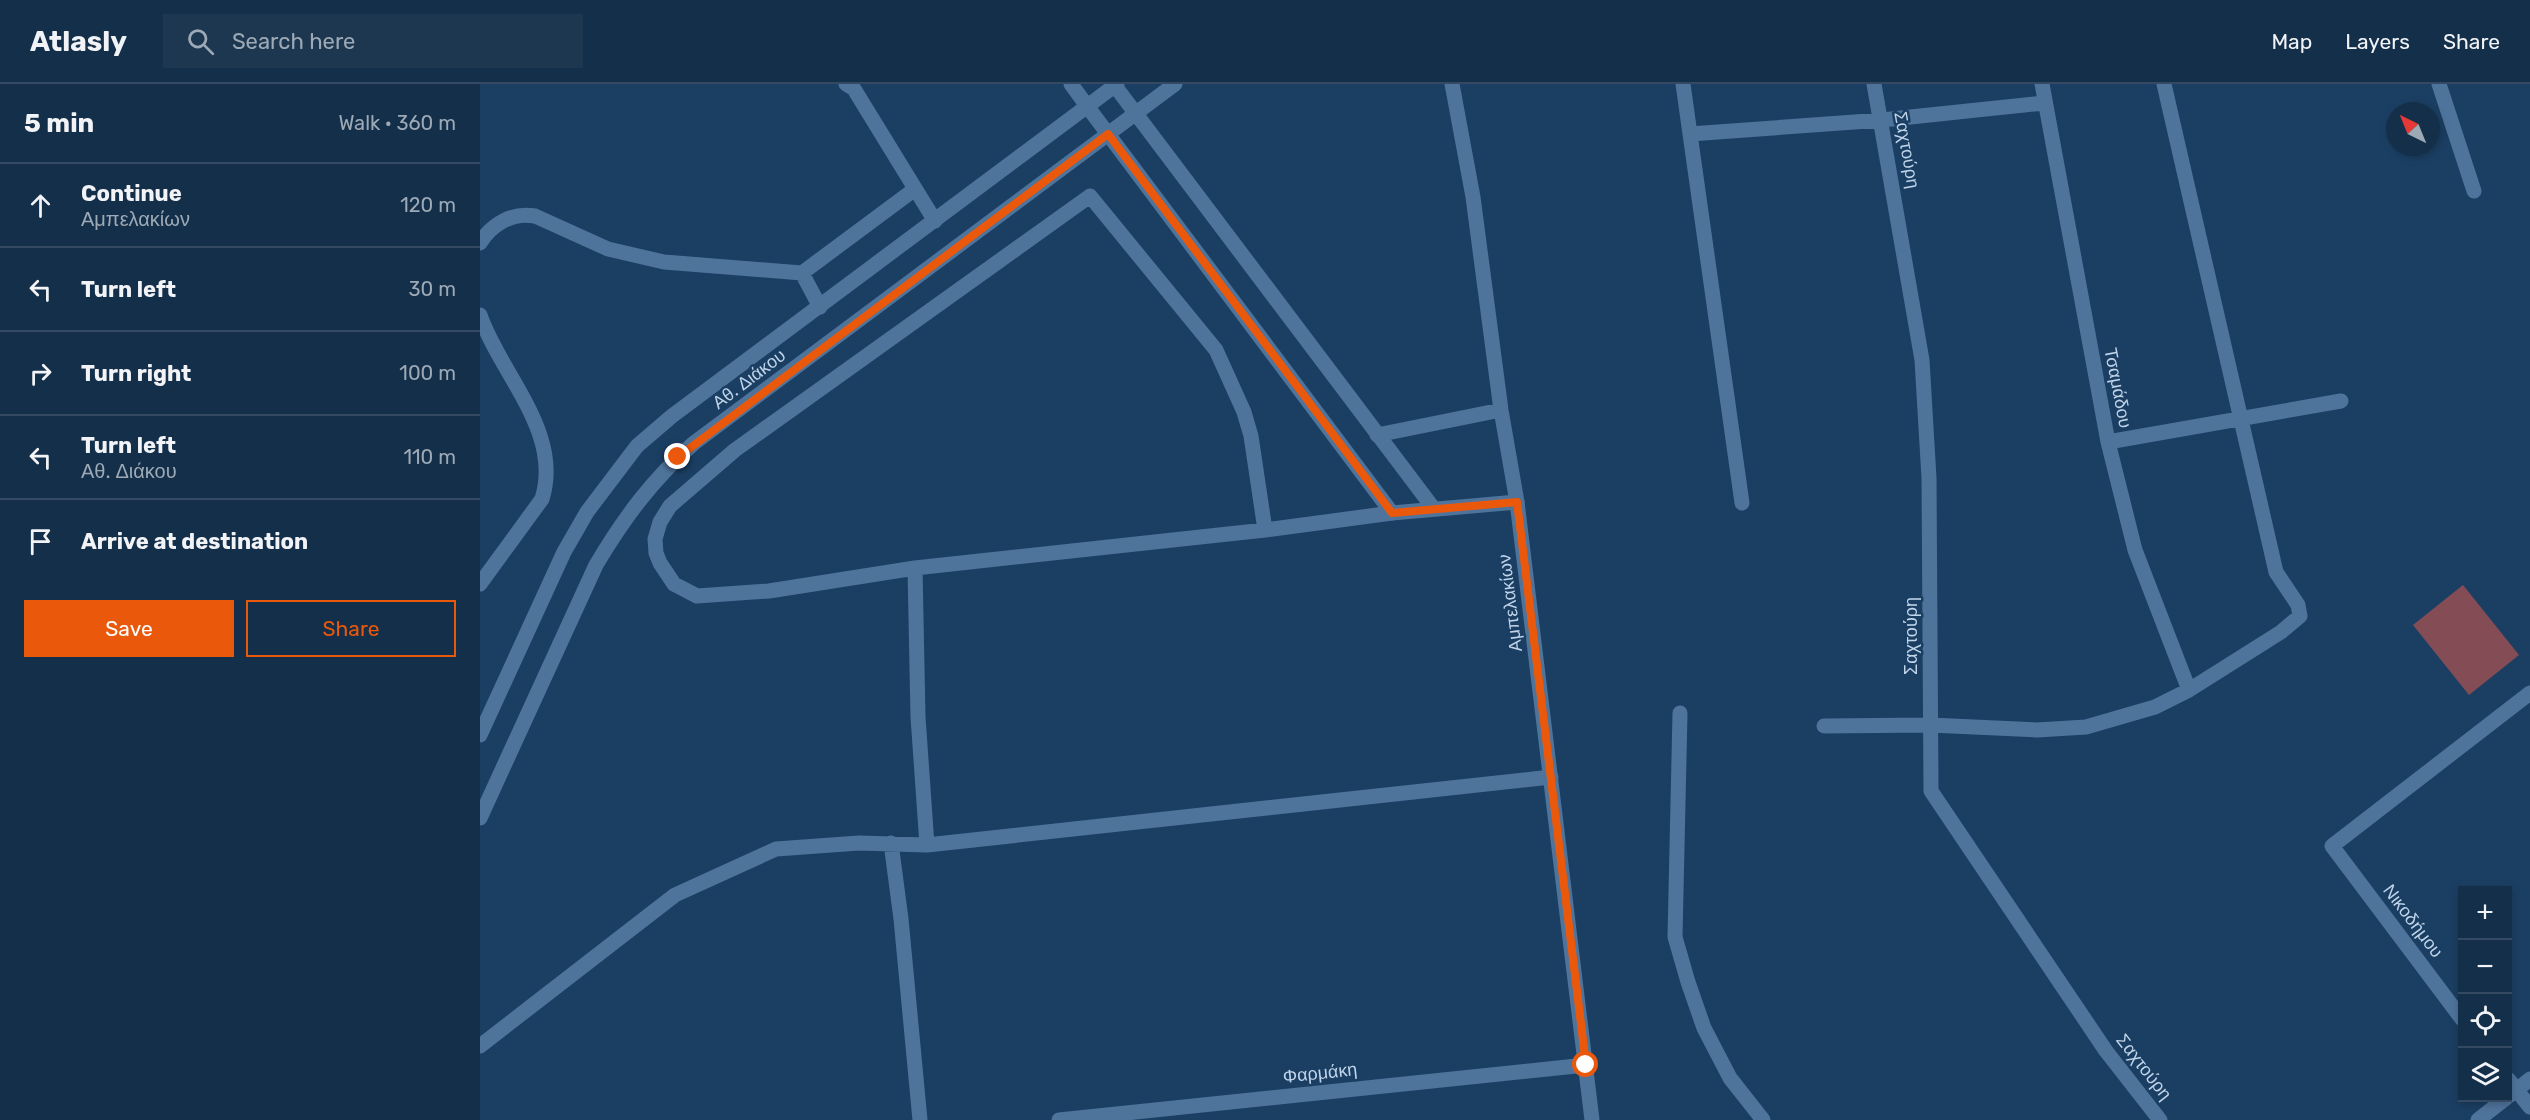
<!DOCTYPE html>
<html lang="en">
<head>
<meta charset="utf-8">
<style>
  body { margin:0; font-family:Rubik,sans-serif; background:#1d3751; color:#f1f3f6 }
  .controls { position:absolute; right:18px; bottom:18px; display:grid; overflow:hidden; border-radius:0px; box-shadow:0 3px 9px #0003 }
  .controls button { width:54px; height:54px; display:grid; place-items:center; padding:0; border:0; border-bottom:2px solid #334a62; background:#142f4a; color:#f1f3f6; font:30px sans-serif }
  .compass { position:absolute; left:1906px; top:18px; width:54px; height:54px; border-radius:50%; background:#142f4a; box-shadow:0 3px 9px #0003; rotate:317deg }
  .stop { position:absolute; width:18px; height:18px; margin:-14px; border:4px solid #ea580c; border-radius:50%; background:#fff }
  .stop.end { background:#ea580c; border-color:#fff; box-shadow:0 2px 6px #0008 }
  .list { margin:0; padding:0; list-style:none }
  h2 { display:flex; justify-content:space-between; align-items:center; height:78px; margin:0; padding:0 24px; font-size:26px }
  h2 small { font-size:20px; font-weight:400; color:#9da9b5 }
  .list li { display:grid; grid-template-columns:39px 1fr auto; gap:18px; align-items:center; box-sizing:border-box; height:84px; padding:0 24px; border-top:2px solid #334a62 }
  .list b { display:block; font-size:22px; white-space:nowrap }
  .list p { margin:0; font-size:20px; white-space:nowrap; color:#9da9b5 }
  .list em { font-size:20px; font-style:normal; color:#9da9b5 }
  .actions { display:flex; gap:12px; padding:18px 24px }
  .actions a { flex:1; padding:14px 0; border:2px solid #ea580c; border-radius:0px; text-align:center; font-size:21px; color:#ea580c }
  .actions .main { background:#ea580c; color:#fff }
  .icon { flex:none; width:33px; height:33px; fill:none; stroke:currentColor; stroke-width:2; stroke-linecap:round; stroke-linejoin:round }
  .map { position:relative; flex:none; width:2050px; height:1036px; overflow:hidden }
  header { display:flex; align-items:center; gap:36px; box-sizing:border-box; height:84px; padding:0 30px; background:#142f4a; border-bottom:2px solid #334a62 }
  header strong { font-size:28px }
  nav { display:flex; gap:33px; margin-inline-start:auto; font-size:21px }
  .search { width:420px; height:54px; background:#1d3751; display:flex; align-items:center; gap:15px; box-sizing:border-box; padding:0 21px; border-radius:0px; color:#9da9b5; font-size:22px }
  main { display:flex }
  aside { flex:1; background:#142f4a }
  .map>svg:first-child { display:block }
  .building { fill:#844d55 }
  .lines { fill:none; stroke-linecap:round; stroke-linejoin:round }
  .minor { stroke:#4f749c; stroke-width:15 }
  .tertiary { stroke:#4f749c; stroke-width:15 }
  .route { stroke:#ea580c; stroke-width:8 }
  .labels { text-anchor:middle; stroke-width:5; stroke-linejoin:round; paint-order:stroke }
  .street-label { font-size:18px; fill:#c0d4ea; stroke:#1b3f63 }
</style>
</head>
<body>
<header>
<strong>Atlasly</strong>
<div class="search"><svg class="icon" aria-label="search" viewBox="0 0 24 24"><circle cx="10" cy="10" r="6"/><path d="M15 15l6 6"/></svg>Search here</div>
<nav><a>Map</a><a>Layers</a><a>Share</a></nav>
</header>
<main>
<aside>
<h2>5 min<small>Walk · 360 m</small></h2>
<ul class="list">
<li><svg class="icon" aria-label="ahead" viewBox="0 0 24 24"><path d="M12 20V5M6 11l6-6 6 6"/></svg><div><b>Continue</b><p>Αμπελακίων</p></div><em>120 m</em></li>
<li><svg class="icon" aria-label="left" viewBox="0 0 24 24"><path d="M17 20v-9H6M10 6l-5 5 5 5"/></svg><div><b>Turn left</b></div><em>30 m</em></li>
<li><svg class="icon" aria-label="right" viewBox="0 0 24 24"><path d="M7 20v-9h11M14 6l5 5-5 5"/></svg><div><b>Turn right</b></div><em>100 m</em></li>
<li><svg class="icon" aria-label="left" viewBox="0 0 24 24"><path d="M17 20v-9H6M10 6l-5 5 5 5"/></svg><div><b>Turn left</b><p>Αθ. Διάκου</p></div><em>110 m</em></li>
<li><svg class="icon" aria-label="arrive" viewBox="0 0 24 24"><path d="M6 21V4h12l-3 4 3 4H6"/></svg><div><b>Arrive at destination</b></div></li>
</ul>
<div class="actions"><a class="main">Save</a><a>Share</a></div>
</aside>
<div class="map">
<svg width="2050" height="1036" viewBox="0 0 2050 1036">
  <rect width="100%" height="100%" fill="#1b3f63"/>
  <!-- building -->
  <path class="building" d="M1983,501L2039,571L1989,611L1933,541Z"/>
  <g class="lines">
    <!-- minor -->
    <path class="minor" d="M366,0L374,5L455,137
      M591,0L607,22
      M972,0L993,113L1021,326L1037,418
      M1203,0L1210,50L1402,36L1564,19
      M1394,0L1442,276L1449,394L1451,707L1626,967L1680,1036
      M1562,0L1628,358L1655,466L1709,606
      M1959,0L1994,107
      M1210,50L1262,419
      M0,159C12,140 32,128 55,132L128,165L184,178L322,189L340,223
      M322,189L435,105
      M0,231C20,290 83,348 62,415L0,500
      M897,351L1021,326
      M1628,358L1861,317
      M785,446L771,352L764,328L736,266L610,112L255,366L190,422L180,438L175,455L176,469L180,479L194,500L217,512L289,507L435,484L785,446L912,429
      M435,484L438,633L447,761
      M1200,629L1195,853L1208,898L1224,944L1250,994L1283,1036
      M1344,642L1450,641L1557,646L1606,643L1675,623L1709,606L1801,548L1820,532L1818,521L1796,488L1684,0
      M411,759L421,835L440,1036
      M1982,935L1852,762L2050,609
      M0,962L195,811L296,765L379,759L447,761L1071,693
      M2028,995L2050,1023
      M2029,1012L2050,995
      M579,1036L1106,981
      M1998,1036L2026,1014"/>
    <!-- tertiary -->
    <path class="tertiary" d="M635,2L954,425
      M607,22L912,429L1037,418L1112,1036
      M0,651L84,468L107,428L157,362L192,332L637,0
      M0,734L116,481C144,434 172,396 214,359L695,0"/>
  </g>
  <g class="lines">
    <!-- route -->
    <path class="route" d="M198,373L628,50L912,429L1037,418L1106,981"/>
  </g>
  <g class="labels">
    <!-- street labels -->
    <g class="street-label">
      <text transform="translate(1427 66) rotate(80)" y="6">Σαχτούρη</text>
      <text transform="translate(269 295) rotate(-37)" y="6">Αθ. Διάκου</text>
      <text transform="translate(1638 304) rotate(79)" y="6">Τσαμάδου</text>
      <text transform="translate(1030 519) rotate(-97)" y="6">Αμπελακίων</text>
      <text transform="translate(1431 552) rotate(-90)" y="6">Σαχτούρη</text>
      <text transform="translate(1933 837) rotate(53)" y="6">Νικοδήμου</text>
      <text transform="translate(1664 983) rotate(52)" y="6">Σαχτούρη</text>
      <text transform="translate(840 989) rotate(-6)" y="6">Φαρμάκη</text>
    </g>
  </g>
</svg>
<div class="controls">
<button>+</button>
<button>−</button>
<button><svg class="icon" aria-label="locate" viewBox="0 0 24 24"><circle cx="12" cy="12" r="6"/><path d="M12 2v4M12 18v4M2 12h4M18 12h4"/></svg></button>
<button><svg class="icon" aria-label="layers" viewBox="0 0 24 24"><path d="M12 4l9 5-9 5-9-5zM3 14l9 5 9-5"/></svg></button>
</div>
<svg class="compass" viewBox="-18 -18 36 36"><path d="M0-13l5 13h-10z" fill="#e53935"/><path d="M0 13l5-13h-10z" fill="#9da9b5"/></svg>
<div class="stop" style="left:1106px;top:981px"></div>
<div class="stop end" style="left:198px;top:373px"></div>
</div>
</main>
</body>
</html>
